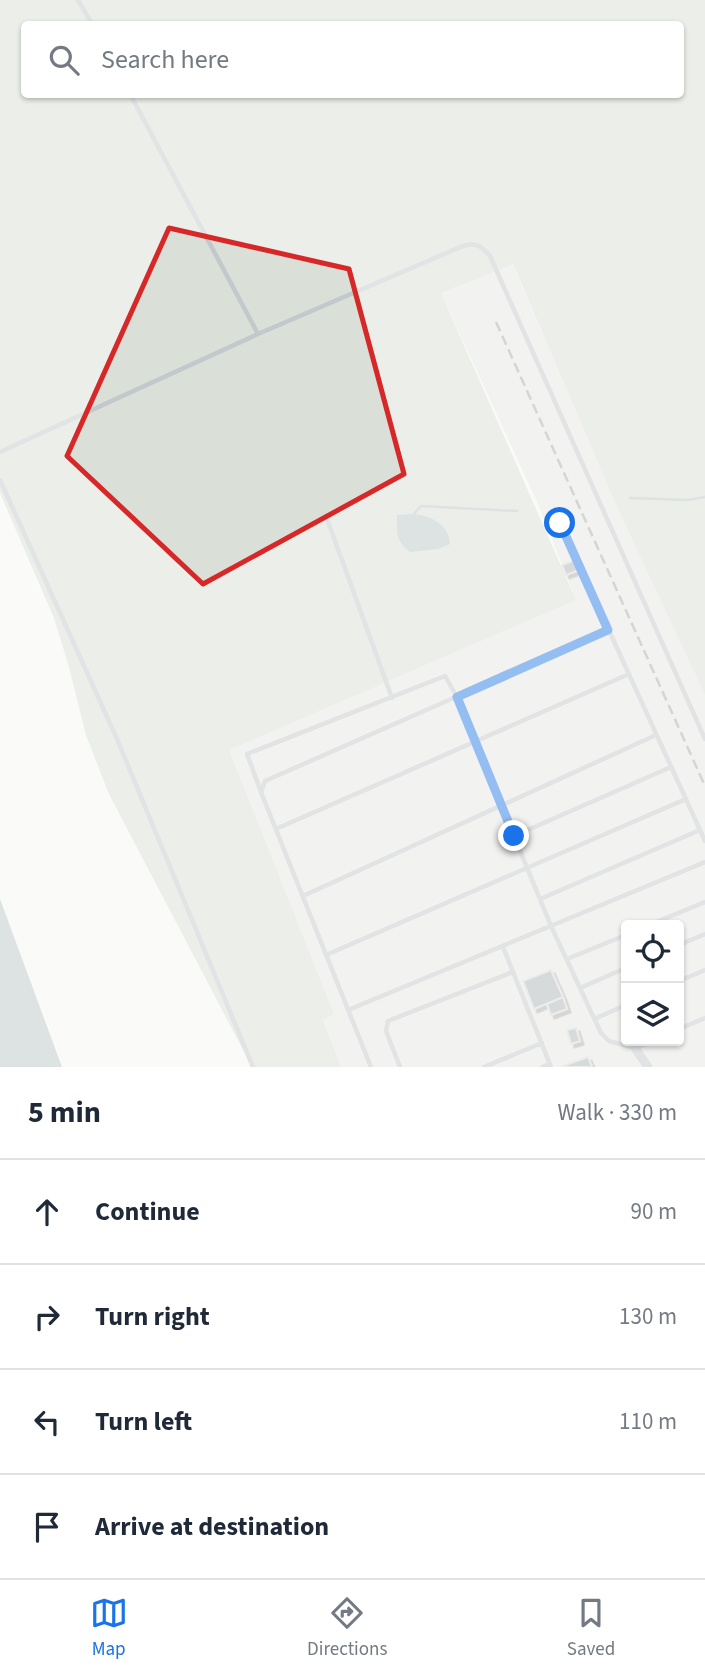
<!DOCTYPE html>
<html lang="en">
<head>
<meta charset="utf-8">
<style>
  body { margin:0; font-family:"Source Sans 3",sans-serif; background:#f6f6f7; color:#1f2937 }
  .controls { position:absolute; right:21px; bottom:21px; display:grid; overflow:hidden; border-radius:7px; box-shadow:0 2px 5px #0004 }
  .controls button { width:63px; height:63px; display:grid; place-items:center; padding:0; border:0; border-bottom:2px solid #e0e1e3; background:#fff; color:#1f2937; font:35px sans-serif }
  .stop { position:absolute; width:21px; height:21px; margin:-16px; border:5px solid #1a73e8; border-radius:50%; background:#fff }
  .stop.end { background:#1a73e8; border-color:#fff; box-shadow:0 2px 7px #0008 }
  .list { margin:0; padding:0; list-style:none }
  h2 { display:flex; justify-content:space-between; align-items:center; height:91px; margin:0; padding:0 28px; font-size:30px }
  h2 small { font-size:23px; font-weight:400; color:#747a83 }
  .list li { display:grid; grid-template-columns:46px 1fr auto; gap:21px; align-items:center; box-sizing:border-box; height:105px; padding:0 28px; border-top:2px solid #e0e1e3 }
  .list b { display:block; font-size:26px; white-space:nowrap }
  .list em { font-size:23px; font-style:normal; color:#747a83 }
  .icon { flex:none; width:38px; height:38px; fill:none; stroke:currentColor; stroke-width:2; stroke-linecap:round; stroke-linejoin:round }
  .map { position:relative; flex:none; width:705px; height:1067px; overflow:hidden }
  .search { position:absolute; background:#fff; box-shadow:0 2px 5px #0004; left:21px; right:21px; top:21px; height:77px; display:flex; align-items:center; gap:18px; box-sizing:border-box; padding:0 24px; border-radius:7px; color:#747a83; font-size:26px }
  .sheet { height:511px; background:#fff }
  nav { display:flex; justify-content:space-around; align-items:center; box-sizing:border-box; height:98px; border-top:2px solid #e0e1e3; background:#fff; font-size:19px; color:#747a83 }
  nav a { display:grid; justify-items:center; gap:4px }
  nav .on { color:#1a73e8 }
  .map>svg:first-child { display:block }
  .built { fill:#e8e9e9; fill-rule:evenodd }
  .green { fill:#dadfd7; fill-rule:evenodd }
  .water { fill:#bbc7cb }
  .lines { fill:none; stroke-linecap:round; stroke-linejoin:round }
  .stream { stroke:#bbc7cb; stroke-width:2.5 }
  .building { fill:#aab3b9; stroke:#dcdcda; stroke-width:2; filter:url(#shadow) }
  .service { stroke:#c3c8cc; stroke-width:4.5 }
  .minor { stroke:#c3c8cc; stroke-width:9 }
  .rail { stroke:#a2aab0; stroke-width:2.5; stroke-dasharray:10 5; stroke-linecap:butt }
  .route { stroke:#1a73e8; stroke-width:9 }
  .marked { fill:none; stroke:#d62828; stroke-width:5; stroke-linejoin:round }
</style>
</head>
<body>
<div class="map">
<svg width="705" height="1067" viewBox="0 0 705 1067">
  <defs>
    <filter id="shadow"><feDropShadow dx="3.5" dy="3.5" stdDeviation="0" flood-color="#0004"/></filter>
  </defs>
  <rect width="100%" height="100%" fill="#fafaf8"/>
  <!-- built -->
  <path class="built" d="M512,263L603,474L705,695V1067H341L323,1019L334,1014L229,750L576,600L538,504L441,293ZM626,925H679V1041H626Z"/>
  <!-- green -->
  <path class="green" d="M0,0H705V695L614,500L513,264L441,293L576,600L229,750L334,1014L323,1020L341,1067H252L109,794L86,735L69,667L54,618L0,493ZM24,24H680V94H24Z"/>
  <!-- water -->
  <path class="water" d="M397,515C404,515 413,513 420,515C435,517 450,529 450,544L438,549L410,552C395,540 397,533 397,515Z
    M0,899L62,1067H0Z"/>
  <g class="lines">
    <!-- stream -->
    <path class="stream" d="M630,498L687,500L705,497
      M413,515L421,506L517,511"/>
  </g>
  <!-- building -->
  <path class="building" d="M575,560L579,570L566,575L562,565Z
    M551,970L563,997L534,1009L523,981Z
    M563,997L567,1009L551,1015L547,1004Z
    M576,1028L580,1041L571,1044L567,1030Z
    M588,1057L592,1067H564L563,1066Z"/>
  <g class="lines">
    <!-- service -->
    <path class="service" d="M78,0L92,24
      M130,94L258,334L458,248C473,242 479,243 490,256L705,739
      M0,452L258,334
      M0,480L117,739L253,1067
      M326,516L392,698
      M560,523L705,841
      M261,792L247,754L445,676L457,697L551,926L601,1033L609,1041L635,1048L653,1041
      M276,829L629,674
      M514,836L671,767
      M303,896L656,735
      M540,899L700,830
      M649,925L705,902
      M679,945L705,934
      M503,947L551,1067
      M326,955L686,799
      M567,959L626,935
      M679,981L705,970
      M580,988L626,968
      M348,1010L705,862
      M594,1019L626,1005
      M679,1029L705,1018
      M371,1067L261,792L265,781L608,630
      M400,1067L386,1031L388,1021L513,972
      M484,1067L542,1043
      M542,1067L550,1064"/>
    <!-- minor -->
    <path class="minor" d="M635,1048L648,1067"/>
    <!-- rail -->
    <path class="rail" d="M496,322L705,786"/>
  </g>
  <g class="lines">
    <!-- route -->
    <path class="route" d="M514,836L457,697L608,630L560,523"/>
  </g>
  <!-- marked area -->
  <path d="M0 0H705V1067H0ZM169,228L349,269L404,474L203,584L67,456Z" fill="#fafaf8" fill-opacity=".55" fill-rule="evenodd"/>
  <path class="marked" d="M169,228L349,269L404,474L203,584L67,456Z"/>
</svg>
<div class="controls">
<button><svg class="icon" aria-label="locate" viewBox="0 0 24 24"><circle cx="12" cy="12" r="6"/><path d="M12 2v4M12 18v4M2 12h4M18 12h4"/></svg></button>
<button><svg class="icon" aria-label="layers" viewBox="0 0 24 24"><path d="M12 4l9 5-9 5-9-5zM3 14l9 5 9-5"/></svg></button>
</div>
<div class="stop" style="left:560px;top:523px"></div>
<div class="stop end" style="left:514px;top:836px"></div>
<div class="search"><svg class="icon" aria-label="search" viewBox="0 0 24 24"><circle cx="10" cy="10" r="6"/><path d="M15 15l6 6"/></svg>Search here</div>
</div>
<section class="sheet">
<h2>5 min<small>Walk · 330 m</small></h2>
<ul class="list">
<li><svg class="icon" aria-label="ahead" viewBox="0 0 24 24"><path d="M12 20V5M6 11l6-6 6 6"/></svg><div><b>Continue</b></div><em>90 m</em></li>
<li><svg class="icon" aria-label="right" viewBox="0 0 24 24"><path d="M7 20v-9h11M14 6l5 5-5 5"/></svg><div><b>Turn right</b></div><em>130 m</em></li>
<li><svg class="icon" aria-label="left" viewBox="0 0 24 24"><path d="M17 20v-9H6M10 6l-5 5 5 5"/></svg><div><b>Turn left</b></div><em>110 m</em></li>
<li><svg class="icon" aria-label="arrive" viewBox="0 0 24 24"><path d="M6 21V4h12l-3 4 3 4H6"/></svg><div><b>Arrive at destination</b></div></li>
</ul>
</section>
<nav>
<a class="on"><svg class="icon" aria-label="map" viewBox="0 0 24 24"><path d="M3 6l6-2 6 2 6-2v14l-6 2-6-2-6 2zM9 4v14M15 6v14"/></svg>Map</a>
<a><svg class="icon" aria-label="directions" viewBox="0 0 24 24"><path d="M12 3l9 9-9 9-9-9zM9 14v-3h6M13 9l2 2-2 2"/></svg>Directions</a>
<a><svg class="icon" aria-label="saved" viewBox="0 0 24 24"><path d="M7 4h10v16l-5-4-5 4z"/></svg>Saved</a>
</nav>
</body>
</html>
